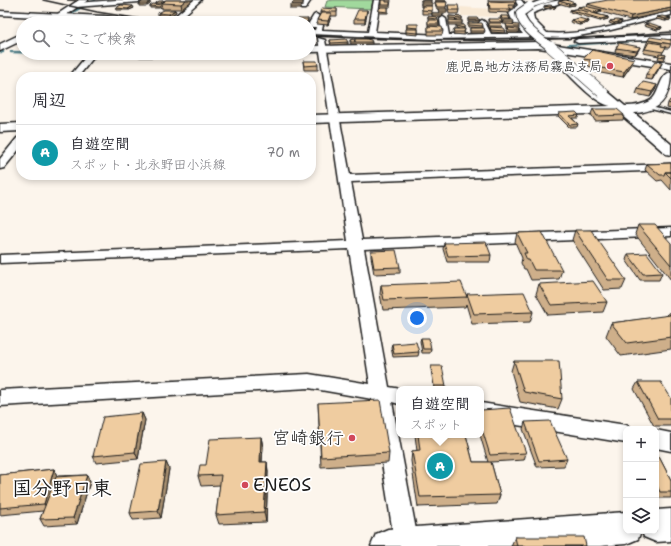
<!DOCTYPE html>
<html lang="ja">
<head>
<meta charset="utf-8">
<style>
  body { margin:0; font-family:"Shantell Sans","Klee One",sans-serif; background:#f2f2f3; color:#2b2b33 }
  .controls { position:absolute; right:12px; bottom:12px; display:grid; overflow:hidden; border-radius:8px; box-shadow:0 2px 6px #0003 }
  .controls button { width:36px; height:36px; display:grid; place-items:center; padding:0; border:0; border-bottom:1px solid #e1e1e2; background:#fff; color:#2b2b33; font:20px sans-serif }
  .you { position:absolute; left:417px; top:318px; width:14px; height:14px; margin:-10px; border:3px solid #fff; border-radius:50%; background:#1a73e8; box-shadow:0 0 0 6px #1a73e833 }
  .badge { display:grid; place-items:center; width:26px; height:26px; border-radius:50%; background:#b45309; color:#fff; font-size:13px; font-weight:700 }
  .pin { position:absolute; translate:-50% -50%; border:2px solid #fff; box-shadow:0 1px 4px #0006 }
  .popup { position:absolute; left:396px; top:386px; width:88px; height:52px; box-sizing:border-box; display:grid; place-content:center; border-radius:8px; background:#fff; filter:drop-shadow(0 1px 3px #0005); font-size:13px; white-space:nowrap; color:#7c7c81 }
  .popup b { font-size:15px; color:#2b2b33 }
  .popup::after { content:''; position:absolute; left:50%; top:100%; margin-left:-8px; border:8px solid transparent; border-top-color:#fff }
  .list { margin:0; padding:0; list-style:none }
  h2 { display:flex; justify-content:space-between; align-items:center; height:52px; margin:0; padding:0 16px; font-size:17px }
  h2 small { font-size:13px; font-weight:400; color:#7c7c81 }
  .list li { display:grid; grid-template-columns:26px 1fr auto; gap:12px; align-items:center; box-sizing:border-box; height:56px; padding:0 16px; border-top:1px solid #e1e1e2 }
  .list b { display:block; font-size:15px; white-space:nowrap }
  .list p { margin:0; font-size:13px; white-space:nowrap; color:#7c7c81 }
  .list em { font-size:13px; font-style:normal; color:#7c7c81 }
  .icon { flex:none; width:22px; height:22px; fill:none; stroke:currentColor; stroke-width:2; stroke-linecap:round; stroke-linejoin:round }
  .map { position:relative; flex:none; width:671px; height:546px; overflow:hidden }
  .search { position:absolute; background:#fff; box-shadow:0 2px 6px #0003; left:16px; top:16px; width:300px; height:44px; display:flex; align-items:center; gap:10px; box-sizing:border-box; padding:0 14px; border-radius:22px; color:#7c7c81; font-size:15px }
  .panel { position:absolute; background:#fff; box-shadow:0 2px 6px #0003; left:16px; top:72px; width:300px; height:108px; border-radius:16px }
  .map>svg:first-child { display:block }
  .built { fill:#f8e9d5 }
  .green { fill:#a1d99d; stroke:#5e7a5c }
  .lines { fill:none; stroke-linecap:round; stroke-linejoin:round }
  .stream-far1 { stroke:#54838c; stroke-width:2 }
  .stream { stroke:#54838c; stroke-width:2.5 }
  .service-casing { stroke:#1c1c1c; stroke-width:3 }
  .minor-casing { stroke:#1c1c1c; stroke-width:3 }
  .tertiary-casing { stroke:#1c1c1c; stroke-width:3 }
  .secondary-casing { stroke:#1c1c1c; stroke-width:3 }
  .service { fill:#fff; fill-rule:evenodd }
  .minor { fill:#fff; fill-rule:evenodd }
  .tertiary { fill:#fff; fill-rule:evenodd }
  .secondary { fill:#fff; fill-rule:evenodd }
  .rail { stroke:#1c1c1c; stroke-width:1.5 }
  .tertiary-bridge-far1-casing { stroke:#1c1c1c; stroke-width:10; stroke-linecap:butt }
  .tertiary-bridge-casing { stroke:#1c1c1c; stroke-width:12; stroke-linecap:butt }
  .tertiary-bridge-far1 { stroke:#fff; stroke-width:8 }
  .tertiary-bridge { stroke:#fff; stroke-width:11 }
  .wall { fill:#ceaf8a; stroke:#1c1c1c }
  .shaded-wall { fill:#a78f70; stroke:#1c1c1c }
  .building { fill:#efcca0; stroke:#1c1c1c }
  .poi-dot { fill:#d1495b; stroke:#fff; stroke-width:1.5 }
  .labels { text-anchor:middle; stroke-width:3.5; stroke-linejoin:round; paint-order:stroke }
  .far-poi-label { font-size:13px; fill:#1c1c1c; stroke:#fff; text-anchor:end }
  .near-poi-label { font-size:18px; fill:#1c1c1c; stroke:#fff; text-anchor:end }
  .near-quarter-label { font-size:20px; font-weight:bold; fill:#1c1c1c; stroke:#fff }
</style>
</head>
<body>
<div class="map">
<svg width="671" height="546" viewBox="0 0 671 546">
  <rect width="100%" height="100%" fill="#fcf5ec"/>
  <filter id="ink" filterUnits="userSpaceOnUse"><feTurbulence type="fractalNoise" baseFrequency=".025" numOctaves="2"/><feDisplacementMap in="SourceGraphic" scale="8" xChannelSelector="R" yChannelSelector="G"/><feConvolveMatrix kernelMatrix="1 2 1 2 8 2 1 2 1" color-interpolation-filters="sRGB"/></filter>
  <g filter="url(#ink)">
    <!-- built -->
    <path class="built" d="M460,7L511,10L510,17L461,16Z"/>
    <!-- green -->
    <path class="green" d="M334,0H373L371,9L325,7L327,1Z"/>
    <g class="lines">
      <!-- stream-far1 -->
      <path class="stream-far1" d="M53,23L95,0
        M568,45L653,40"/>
      <!-- stream -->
      <path class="stream" d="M0,52H3
        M11,52L169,56L288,53
        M309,52L356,51"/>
      <defs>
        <path id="service" d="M647,106L671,112V114L647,108Z"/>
        <path id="minor" d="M116,0H142L139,2L76,7L73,5L76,3Z
          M194,0H201L182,17L212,23H196L174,19V17Z
          M305,0H311L305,9H301L300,8Z
          M374,0H380L375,32L442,35L440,19L443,17L446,19L449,35L484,34L479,22L482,20L485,22L491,34H523L513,22L509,13L518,5L515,0H521L525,5L515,13L519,21L530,33L538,32L529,22L526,16L528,11C541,4 553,0 568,0L533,13L534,20L547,33C589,36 631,21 671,11V15L611,30L568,38L535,37L433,39L309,34V30H315L316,27H309V23L314,15L316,14L319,16L316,23L323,25L322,30L368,32Z
          M0,11L104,16L140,21L143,23L0,15Z
          M671,35V39L578,43L574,41L578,39Z
          M318,38L325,40L350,175L671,164V170L351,182L362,240L671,228V236L364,249L389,387L401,389H399V404L392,402L419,546H395L372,399L309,388L0,406V390L309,374L370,384L349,249L0,263V255L348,241Z
          M89,53H97L78,77H69Z
          M568,66L605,98L620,102V106C601,111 578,83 565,71V67Z
          M21,137V147L4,168L0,169V159L17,138Z
          M481,403L626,425L634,429H626V443L481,419Z
          M656,430L671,433V451L656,448Z"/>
        <path id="tertiary" d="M79,0H88L54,23H44Z
          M542,0H555L530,8L526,6Z
          M23,33V40L0,51V44Z
          M539,42L671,63V69L539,48L309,52V46Z
          M135,53H198L193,56H140Z
          M671,72C671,97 661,112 634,113L671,144V155L666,154L619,113L311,123V115L611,106L597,93L603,90L607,91L625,106C634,106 643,105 651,100C660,94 659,75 671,72Z
          M21,123V131L0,132V124Z"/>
        <path id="secondary" d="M671,509V541L656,542L644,537L642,531H656V510Z
          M626,512V531H641L638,539L626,544L600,546H371L376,534L388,529Z"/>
      </defs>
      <!-- service casing -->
      <use href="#service" class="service-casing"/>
      <!-- minor casing -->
      <use href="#minor" class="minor-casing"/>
      <!-- tertiary casing -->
      <use href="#tertiary" class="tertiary-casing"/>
      <!-- secondary casing -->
      <use href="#secondary" class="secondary-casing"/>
      <!-- service -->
      <use href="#service" class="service"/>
      <!-- minor -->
      <use href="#minor" class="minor"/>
      <!-- tertiary -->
      <use href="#tertiary" class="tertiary"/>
      <!-- secondary -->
      <use href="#secondary" class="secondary"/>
      <!-- rail -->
      <path class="rail" d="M43,0L97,12L166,23
        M309,36C430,42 550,43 671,32"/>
      <defs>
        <path id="tertiary-bridge-far1" d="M530,6L520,13C521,27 542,40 552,48"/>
        <path id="tertiary-bridge" d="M551,47L603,93"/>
      </defs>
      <!-- tertiary-bridge-far1 casing -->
      <use href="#tertiary-bridge-far1" class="tertiary-bridge-far1-casing"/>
      <!-- tertiary-bridge casing -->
      <use href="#tertiary-bridge" class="tertiary-bridge-casing"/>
      <!-- tertiary-bridge-far1 -->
      <use href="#tertiary-bridge-far1" class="tertiary-bridge-far1"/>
      <!-- tertiary-bridge -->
      <use href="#tertiary-bridge" class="tertiary-bridge"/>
    </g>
    <!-- wall -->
    <path class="wall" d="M67,0H78L77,1Z
      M166,0H193L182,9H162V7L159,8H150V6L156,4V3Z
      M294,0H304L303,2V6H302L300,9H290V7L292,5V4L294,2Z
      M381,0H391L390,7H388V13H379Z
      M421,0H431V3L432,5V14H422V7H421Z
      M435,0L446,1V9L447,11V13H443L442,17H438L437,20L439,24V26H428V16L432,17V13H439L438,9H437L435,4Z
      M488,0H516L515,5H514V9H510V13L489,12Z
      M671,0V11L630,20L601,12L596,14L608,17V19L600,21L570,12V10L577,9L578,7L587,6V4Z
      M559,1L575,5L568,6L558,3Z
      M150,2V4L147,6H139V4Z
      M448,5L459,10L458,14H449L448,9Z
      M544,6H556L555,8L550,9L544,8Z
      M116,8H134L129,10H117Z
      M337,9V16H331L328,25L317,24V20L320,14V12Z
      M175,10L176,12L170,16L158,15V13Z
      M367,10V14L365,23H354V19Z
      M449,16L462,17V25H464V29H465L464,35L453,34L454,29H459L456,28V25H449Z
      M501,16L510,19V20L514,22L513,24L519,27V29H518L519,31L518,33H508L507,30L508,29H507L506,24H503L504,21H502L500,18Z
      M657,17L670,20L665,21L656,19Z
      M308,19V23H297V22Z
      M488,19L502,22L501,24L502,28L506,31L505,33L491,32L490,28H489L488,25Z
      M468,20H480L479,22H468Z
      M571,20L589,21L588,23L579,25L570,22Z
      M610,21H622L621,23L614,25L609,23Z
      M468,23L483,26V28L468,27Z
      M407,24L418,28V35L406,34Z
      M645,24L662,27L661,29L657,30L644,26Z
      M428,26L443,31L442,35H428Z
      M470,28L485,31L484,33H470Z
      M330,40L348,42V44L331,45L330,42Z
      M350,40L355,41L372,42V44H351L350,42Z
      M648,40L671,44L669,48H665L662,54L666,55L664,60L658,59L659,56L643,53Z
      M640,47L638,51L635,55L615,52L616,48Z
      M583,59H634L632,64L623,77L595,72L596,69L588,66L589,65L582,64Z
      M303,61L318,65V70H304Z
      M662,63L660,67L652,80L645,79L646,74Z
      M657,85L655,90L650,97L636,94L638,89Z
      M671,100V109L667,108L668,103Z
      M593,109L624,115L623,120L595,121L591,114Z
      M559,113L579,115L578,118H572L578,124L577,127H569L558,116Z
      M671,163V190L662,180L657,181L645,170L647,164Z
      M638,225L671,243V280L635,234Z
      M575,230L626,280L622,289L604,290L572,240Z
      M517,233L562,270L559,279L531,280L526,269H524L521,263L522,258L515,242Z
      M444,243L491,255L490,262H447L443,249Z
      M371,251L400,267V273L374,274L371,257Z
      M628,254L662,273L659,280H640L626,260Z
      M539,284L607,302L603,312L548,315L536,294Z
      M381,285L467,297V294L533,312L530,322L472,324L466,304L465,307L383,310L380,294Z
      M668,313H671V349L621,356L606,336L611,323L667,316Z
      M421,338L431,349L430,353H422L420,341Z
      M392,344L419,352L418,356L393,357L391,347Z
      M514,361L562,399L558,409L520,402L511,371Z
      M431,366L446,386V389H434L431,369Z
      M638,382L671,398V426H654L634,389Z
      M318,403L389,453L388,463L321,467Z
      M481,410L526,453L524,460L491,462L500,495L497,504L418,507L411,461L412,451H417L415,435H466L473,462H488L480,435H481Z
      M142,413L145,420L138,459L96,463L93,456Z
      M525,422L567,459L564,466L537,467L523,429Z
      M261,437L263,447L262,462H267L268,472L266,522L219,524L216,515L220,485L201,486L198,476L206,465Z
      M656,451L671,480V498H656Z
      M166,462L169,469L161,518L133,520L130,513Z
      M54,469L57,476L87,475L90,482L77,524L44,526L40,519L43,511L0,515V475Z
      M515,537L586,546H511Z"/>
    <!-- shaded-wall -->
    <path class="shaded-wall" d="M186,0H193L182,9L181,4Z
      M150,2V4L147,6V4Z
      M575,3V5L568,6L569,4Z
      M133,6L134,8L129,10L128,9Z
      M556,6L555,8L550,9V7Z
      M671,8V11L630,20L631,16Z
      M175,10L176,12L170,16L169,14Z
      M367,10V14L365,23V19Z
      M602,10L601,12L594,14L595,12Z
      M331,13V17L328,25V21Z
      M608,17V19L600,21L601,19Z
      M671,18L670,20L665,21L666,19Z
      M589,21L588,23L579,25L580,23Z
      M622,21L621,23L614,25V23Z
      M662,27L661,29L657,30L658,28Z
      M640,47L638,51L635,55L637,51Z
      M634,59L632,64L623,77L624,72Z
      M662,63L660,67L652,80L654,75Z
      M657,85L655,90L650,97L652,92Z
      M142,413L145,420L138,459L135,452Z
      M261,437L263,447L261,472L260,462Z
      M166,462L169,469L161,518L158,511Z
      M267,462L268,472L266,522L264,512Z
      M54,469L57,476L48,510L44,504Z
      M87,475L90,482L77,524L73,518Z"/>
    <!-- building -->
    <path class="building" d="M166,0H186L181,4L161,3Z
      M294,0H303L302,1H294Z
      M381,0H386V2H390V5H381Z
      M421,0H431V1H421Z
      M435,0H446V1H435Z
      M566,0L575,3L569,4L559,1Z
      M608,0H671V8L631,16L587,4Z
      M159,1H165L162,3H156Z
      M489,1L514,2L515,5H508L511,9H490Z
      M142,2H150L147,4H139Z
      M293,2H303V4H292Z
      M435,2H447L446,7H437Z
      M421,3H432V5H421Z
      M153,4L162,5L159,7L150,6Z
      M121,5L133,6L128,9L116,8Z
      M290,5H302L300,7H290Z
      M448,5H458L459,10H449Z
      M549,5L556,6L550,7L544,6Z
      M422,6H432V11L422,10Z
      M584,6L602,10L595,12L578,7Z
      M381,7H388V12L379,11V9Z
      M322,8L337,9V12H320Z
      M438,9H447V11H439Z
      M576,9L608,17L601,19L570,10Z
      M164,10H175L169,14L158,13Z
      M358,10H367L365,19H354Z
      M321,13H331L328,21L317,20Z
      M432,13H443V15H432Z
      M428,16L438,17L437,19L428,18Z
      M449,16L462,17V19L449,18Z
      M501,16H508L510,19H502Z
      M662,16L671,18L666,19L657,17Z
      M469,18H477L480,20H469Z
      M579,18L589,21L580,23L571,20Z
      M298,19H308L307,22H297Z
      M488,19H501L502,22H489Z
      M428,20H438L439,24H428Z
      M449,20L462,21V23H449Z
      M504,20H513L514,22H504Z
      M617,20L622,21L614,23L610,21Z
      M468,23H482L483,26L469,25Z
      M489,23H501L502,26H489Z
      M649,23L662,27L658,28L645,24Z
      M407,24H418V28L407,27Z
      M506,24L519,25V27H507Z
      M456,25H464V28L456,26Z
      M428,26L442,27L443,31H428Z
      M490,27L504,28L506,31L491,30Z
      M470,28H484L485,31H470Z
      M508,28L518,29L519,31H509Z
      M406,29H418V33L406,32Z
      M454,29H465L464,32H453Z
      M650,37L671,40V44L648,40Z
      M346,39L348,42L331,43L330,40Z
      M354,39L355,42V39H366L371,40L372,42H351L350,40Z
      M649,42L662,44L661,46L666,47L663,52L645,49Z
      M619,43L640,47L637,51L616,48Z
      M592,50L634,59L624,72L596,67L598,65L590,62L591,60L583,59Z
      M659,54L666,55L665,57L658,56Z
      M303,61H317L318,65L304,66Z
      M655,62L662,63L654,75L646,74Z
      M643,82L657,85L652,92L638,89Z
      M670,100H671V104L668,103Z
      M593,109H617L624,115L597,116Z
      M576,112L579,115L569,116L578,124L570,125L559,113Z
      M671,163V172H665L664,175H660L647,164Z
      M665,172H671V178Z
      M638,225H655L671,243V265Z
      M575,230H591L626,280H608Z
      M542,232L562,270H534L529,260H527L524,253H527L517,233Z
      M486,242L491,255L448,256L444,243Z
      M396,250L400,267L374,268L371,251Z
      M647,253L662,273L643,274L628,254Z
      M593,281L607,302L551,305L539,284Z
      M461,282L467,297L384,300L381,285Z
      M524,292L533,312L474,314L467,294Z
      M668,313H671V337L627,343L611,323L670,315Z
      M421,338H429L431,349H423Z
      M416,342L419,352L394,354L392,344Z
      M514,361H559L562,399L524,392Z
      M431,366H442L446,386H434Z
      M638,382H661L671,398V419H658Z
      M380,400L389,453L321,457L318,403Z
      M510,408L526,453L490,455L481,426V410Z
      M142,413L135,452L93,456L103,417Z
      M550,421L567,459L539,461L525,422Z
      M418,435H466L473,462H491L500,495L420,497L412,451L420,450Z
      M261,437L260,462H267L264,512L216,515L221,475L198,476L200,465H206L210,439Z
      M656,451L671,480V492H660L656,483Z
      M166,462L158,511L130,513L141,464Z
      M54,469L44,504L0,508V475Z
      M87,475L73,518L40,519L56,477Z
      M515,537H584L586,546H517Z"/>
  </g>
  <!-- markers -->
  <g class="poi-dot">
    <circle cx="610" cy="66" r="4"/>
    <circle cx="352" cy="438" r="4"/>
    <circle cx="245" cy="485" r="4"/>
  </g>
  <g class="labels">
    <!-- far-poi labels -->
    <g class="far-poi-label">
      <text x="602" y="71">鹿児島地方法務局霧島支局</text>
    </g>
    <!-- near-poi labels -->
    <g class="near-poi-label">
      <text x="344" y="444">宮崎銀行</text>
      <text x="253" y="491" text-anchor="start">ENEOS</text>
    </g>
    <!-- near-quarter labels -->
    <g class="near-quarter-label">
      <text x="62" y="495">国分野口東</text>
    </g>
  </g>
</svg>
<div class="controls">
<button>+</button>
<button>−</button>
<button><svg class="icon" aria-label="layers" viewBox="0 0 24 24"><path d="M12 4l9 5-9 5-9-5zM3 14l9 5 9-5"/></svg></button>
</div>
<div class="you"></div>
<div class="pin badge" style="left:440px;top:466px;background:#0f9aa8">A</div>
<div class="popup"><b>自遊空間</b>スポット</div>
<div class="search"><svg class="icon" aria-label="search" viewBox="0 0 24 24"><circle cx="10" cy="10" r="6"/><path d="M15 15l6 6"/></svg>ここで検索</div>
<section class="panel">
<h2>周辺<small></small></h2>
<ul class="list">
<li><span class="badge" style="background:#0f9aa8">A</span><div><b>自遊空間</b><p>スポット · 北永野田小浜線</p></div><em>70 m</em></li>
</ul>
</section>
</div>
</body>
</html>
